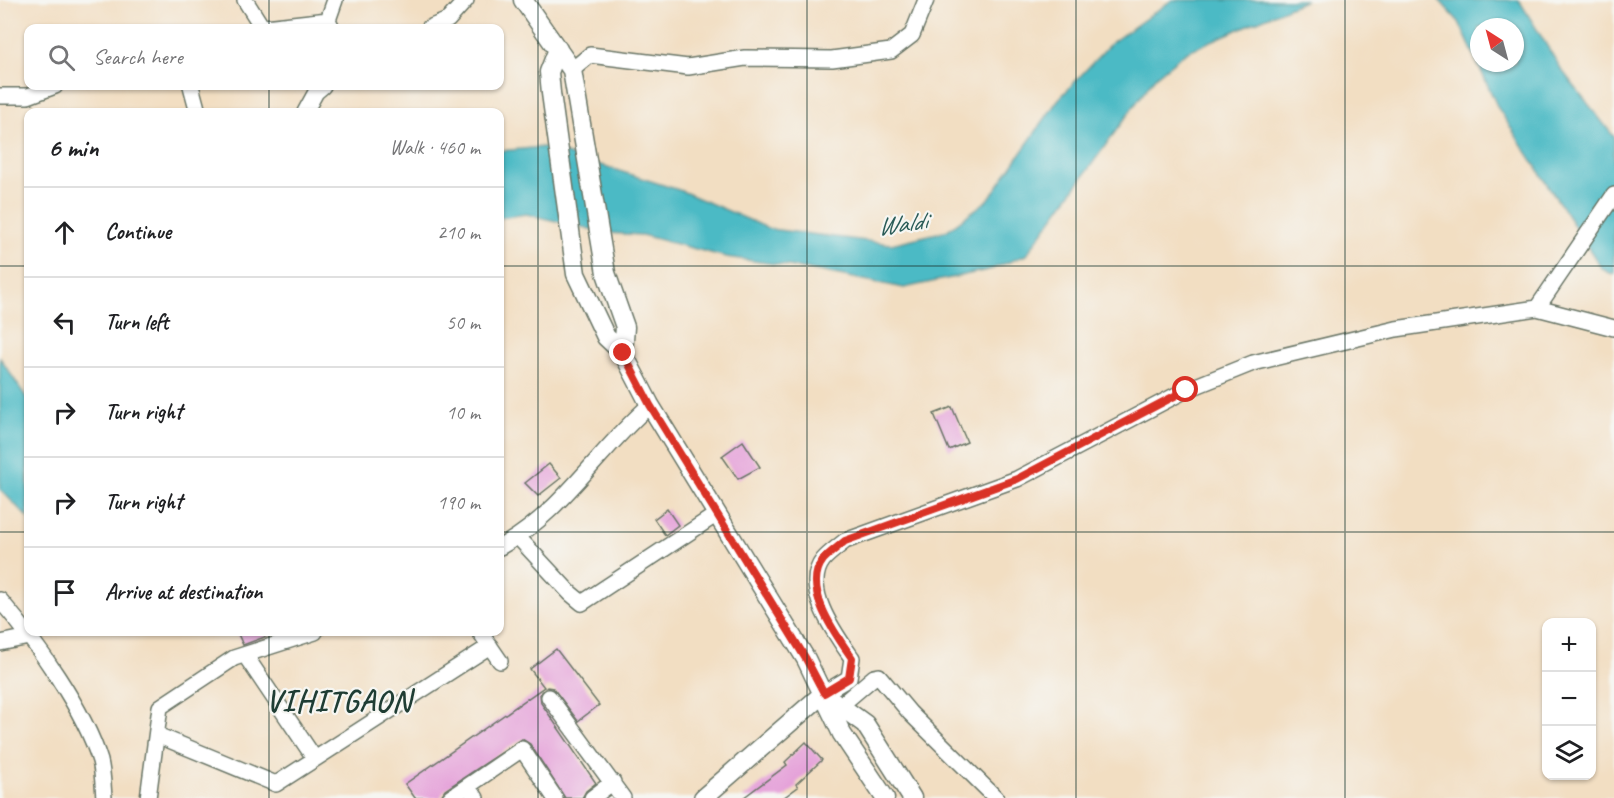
<!DOCTYPE html>
<html lang="en">
<head>
<meta charset="utf-8">
<style>
  body { margin:0; font-family:Caveat,sans-serif; background:#f2f2f2; color:#202124 }
  .controls { position:absolute; right:18px; bottom:18px; display:grid; overflow:hidden; border-radius:12px; box-shadow:0 2px 4px #0004 }
  .controls button { width:54px; height:54px; display:grid; place-items:center; padding:0; border:0; border-bottom:2px solid #e0e0e0; background:#fff; color:#202124; font:30px sans-serif }
  .compass { position:absolute; left:1470px; top:18px; width:54px; height:54px; border-radius:50%; background:#fff; box-shadow:0 2px 4px #0004; rotate:324deg }
  .stop { position:absolute; width:18px; height:18px; margin:-14px; border:4px solid #d93025; border-radius:50%; background:#fff }
  .stop.end { background:#d93025; border-color:#fff; box-shadow:0 2px 6px #0008 }
  .list { margin:0; padding:0; list-style:none }
  h2 { display:flex; justify-content:space-between; align-items:center; height:78px; margin:0; padding:0 24px; font-size:26px }
  h2 small { font-size:20px; font-weight:400; color:#757577 }
  .list li { display:grid; grid-template-columns:39px 1fr auto; gap:18px; align-items:center; box-sizing:border-box; height:90px; padding:0 24px; border-top:2px solid #e0e0e0 }
  .list b { display:block; font-size:22px; white-space:nowrap }
  .list em { font-size:20px; font-style:normal; color:#757577 }
  .icon { flex:none; width:33px; height:33px; fill:none; stroke:currentColor; stroke-width:2; stroke-linecap:round; stroke-linejoin:round }
  .map { position:relative; flex:none; width:1614px; height:798px; overflow:hidden }
  .search { position:absolute; background:#fff; box-shadow:0 2px 4px #0004; left:24px; top:24px; width:480px; height:66px; display:flex; align-items:center; gap:15px; box-sizing:border-box; padding:0 21px; border-radius:12px; color:#757577; font-size:22px }
  .panel { position:absolute; background:#fff; box-shadow:0 2px 4px #0004; left:24px; top:108px; width:480px; height:528px; border-radius:12px }
  .map>svg:first-child { display:block }
  .water { fill:#4cbac5; stroke:#367c7c; stroke-width:1.5; fill-rule:evenodd }
  .building { fill:#e5a2d9 }
  .lines { fill:none; stroke-linecap:round; stroke-linejoin:round }
  .minor-casing { stroke:#697566; stroke-width:18 }
  .major-casing { stroke:#697566; stroke-width:21 }
  .minor { stroke:#fff; stroke-width:15 }
  .major { stroke:#fff; stroke-width:18 }
  .route { stroke:#d93025; stroke-width:8 }
  .grid { fill:none; stroke:#1f3d34; stroke-width:1.5; stroke-opacity:0.55 }
  .labels { text-anchor:middle; stroke-width:4.5; stroke-linejoin:round; paint-order:stroke }
  .water-label { font-size:26px; font-style:italic; fill:#2a5c58; stroke:#f6f6f2 }
  .district-label { font-size:30px; font-weight:bold; letter-spacing:1.5px; fill:#1f3d34; stroke:#f6f6f2 }
</style>
</head>
<body>
<div class="map">
<svg width="1614" height="798" viewBox="0 0 1614 798">
  <rect width="100%" height="100%" fill="#f6f6f2"/>
  <filter id="ink" filterUnits="userSpaceOnUse"><feTurbulence type="fractalNoise" baseFrequency=".0167" numOctaves="2"/><feDisplacementMap in="SourceGraphic" scale="12" xChannelSelector="R" yChannelSelector="G"/><feConvolveMatrix kernelMatrix="1 2 1 2 8 2 1 2 1" color-interpolation-filters="sRGB"/></filter>
  <filter id="wash" filterUnits="userSpaceOnUse"><feTurbulence type="fractalNoise" baseFrequency=".008" numOctaves="4" result="noise"/><feDisplacementMap in="SourceGraphic" scale="24" xChannelSelector="R" yChannelSelector="G"/><feGaussianBlur stdDeviation="1.35" result="paint"/><feColorMatrix in="noise" values="0 0 0 0 0 0 0 0 0 0 0 0 0 0 0 0 0 1.4 0 .05"/><feComposite in="paint" operator="in"/></filter>
  <g filter="url(#wash)">
    <rect width="100%" height="100%" fill="#f2dec2"/>
    <!-- water -->
    <path class="water" d="M1172,0H1306L1186,52L1155,77L1026,255L992,269L904,288L809,269L726,257L642,235L607,233L526,214L500,218V151L544,147L682,191L770,229L891,244L946,231L988,200L1058,100L1111,43Z
      M1439,0H1519L1561,69L1614,137V275L1602,269L1498,108L1459,22ZM1479,27H1515V63H1479Z
      M0,358L28,400V518L0,489Z"/>
    <g id="blocks">
      <!-- building -->
      <path class="building" d="M952,407L967,442L949,450L934,414Z
        M743,441L760,467L738,479L722,456Z
        M549,464L561,478L538,496L525,483Z
        M667,509L678,525L665,535L654,519Z
        M237,632H278L243,645Z
        M556,649L599,705L578,721L553,688L547,687L540,694L541,703L596,783L586,791L582,798H565L530,744L522,739L445,790L440,798H415L405,784L544,687L530,669Z
        M806,742L822,760L796,784L798,787L783,798H743L787,765L785,762Z"/>
    </g>
  </g>
  <g filter="url(#ink)">
    <use href="#blocks" fill-opacity="0" stroke="#697566" stroke-width="1.5"/>
    <g class="lines">
      <defs>
        <path id="minor" d="M245,0L262,27
          M256,28L328,20
          M332,28L328,20L335,0
          M429,28L448,20L466,0
          M572,70L590,55L688,67L745,58L832,59L891,51L912,35L926,0
          M191,86L198,112
          M0,96H28L55,86
          M305,112L316,92L323,86
          M1537,308L1614,328
          M518,537L570,593L582,603L717,514
          M500,547C561,514 598,450 650,405
          M0,600C36,642 84,709 100,761C103,773 103,786 104,798
          M480,632L500,661
          M0,643L29,637
          M824,693L849,678L852,658C836,635 801,588 823,560C829,553 838,547 845,541L1017,479L1186,390L1253,363L1396,329L1537,308L1614,195
          M549,697L623,798
          M840,706L874,677L879,676L910,713L996,798
          M157,735L276,784L315,759L245,655
          M315,759L490,646
          M148,798L160,707L234,658L315,632
          M450,798L468,786
          M476,798L468,786L522,749L555,798
          M592,798L613,782"/>
        <path id="major" d="M523,0L572,70L606,273L625,327L623,353
          M558,49L549,72L551,93L576,274L606,337L623,353L650,405L806,659L842,734L885,798
          M825,695L865,724L912,798
          M703,798L824,693"/>
      </defs>
      <!-- minor casing -->
      <use href="#minor" class="minor-casing"/>
      <!-- major casing -->
      <use href="#major" class="major-casing"/>
      <!-- minor -->
      <use href="#minor" class="minor"/>
      <!-- major -->
      <use href="#major" class="major"/>
    </g>
  </g>
  <g class="lines" filter="url(#ink)">
    <!-- route -->
    <path class="route" d="M623,353L650,405L806,659L824,693L849,678L852,658C836,635 801,588 823,560C829,553 838,547 845,541L1017,479L1186,390"/>
  </g>
  <!-- grid -->
  <path class="grid" d="M269,0V28M538,0V798M807,0V798M1076,0V798M1345,0V798M269,86V112M0,266H28M500,266H1614M0,532H28M500,532H1614M269,632V798"/>
  <g class="labels">
    <!-- water labels -->
    <g class="water-label">
      <text transform="translate(902 223) rotate(-7)" y="9">Waldi</text>
    </g>
    <!-- district labels -->
    <g class="district-label">
      <text x="339" y="711">VIHITGAON</text>
    </g>
  </g>
</svg>
<div class="controls">
<button>+</button>
<button>−</button>
<button><svg class="icon" aria-label="layers" viewBox="0 0 24 24"><path d="M12 4l9 5-9 5-9-5zM3 14l9 5 9-5"/></svg></button>
</div>
<svg class="compass" viewBox="-18 -18 36 36"><path d="M0-13l5 13h-10z" fill="#e53935"/><path d="M0 13l5-13h-10z" fill="#757577"/></svg>
<div class="stop" style="left:1186px;top:390px"></div>
<div class="stop end" style="left:623px;top:353px"></div>
<div class="search"><svg class="icon" aria-label="search" viewBox="0 0 24 24"><circle cx="10" cy="10" r="6"/><path d="M15 15l6 6"/></svg>Search here</div>
<section class="panel">
<h2>6 min<small>Walk · 460 m</small></h2>
<ul class="list">
<li><svg class="icon" aria-label="ahead" viewBox="0 0 24 24"><path d="M12 20V5M6 11l6-6 6 6"/></svg><div><b>Continue</b></div><em>210 m</em></li>
<li><svg class="icon" aria-label="left" viewBox="0 0 24 24"><path d="M17 20v-9H6M10 6l-5 5 5 5"/></svg><div><b>Turn left</b></div><em>50 m</em></li>
<li><svg class="icon" aria-label="right" viewBox="0 0 24 24"><path d="M7 20v-9h11M14 6l5 5-5 5"/></svg><div><b>Turn right</b></div><em>10 m</em></li>
<li><svg class="icon" aria-label="right" viewBox="0 0 24 24"><path d="M7 20v-9h11M14 6l5 5-5 5"/></svg><div><b>Turn right</b></div><em>190 m</em></li>
<li><svg class="icon" aria-label="arrive" viewBox="0 0 24 24"><path d="M6 21V4h12l-3 4 3 4H6"/></svg><div><b>Arrive at destination</b></div></li>
</ul>
</section>
</div>
</body>
</html>
